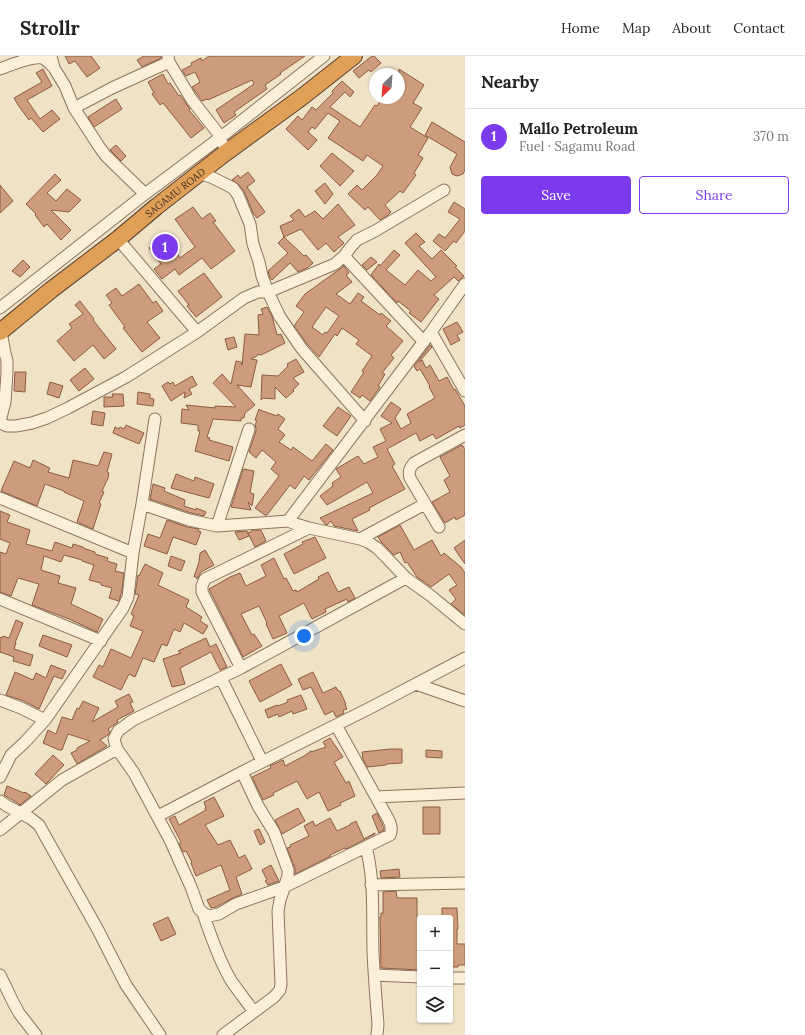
<!DOCTYPE html>
<html lang="en">
<head>
<meta charset="utf-8">
<style>
  body { margin:0; font-family:Lora,serif; background:#f6f6f6; color:#222 }
  .controls { position:absolute; right:12px; bottom:12px; display:grid; overflow:hidden; border-radius:4px; box-shadow:0 1px 3px #0004 }
  .controls button { width:36px; height:36px; display:grid; place-items:center; padding:0; border:0; border-bottom:1px solid #e0e0e0; background:#fff; color:#222; font:20px sans-serif }
  .compass { position:absolute; left:369px; top:12px; width:36px; height:36px; border-radius:50%; background:#fff; box-shadow:0 1px 3px #0004; rotate:205deg }
  .you { position:absolute; left:304px; top:580px; width:14px; height:14px; margin:-10px; border:3px solid #fff; border-radius:50%; background:#1a73e8; box-shadow:0 0 0 6px #1a73e833 }
  .badge { display:grid; place-items:center; width:26px; height:26px; border-radius:50%; background:#7c3aed; color:#fff; font-size:13px; font-weight:700 }
  .pin { position:absolute; translate:-50% -50%; border:2px solid #fff; box-shadow:0 1px 4px #0006 }
  .list { margin:0; padding:0; list-style:none }
  h2 { display:flex; justify-content:space-between; align-items:center; height:52px; margin:0; padding:0 16px; font-size:17px }
  h2 small { font-size:13px; font-weight:400; color:#767676 }
  .list li { display:grid; grid-template-columns:26px 1fr auto; gap:12px; align-items:center; box-sizing:border-box; height:56px; padding:0 16px; border-top:1px solid #e0e0e0 }
  .list b { display:block; font-size:15px; white-space:nowrap }
  .list p { margin:0; font-size:13px; white-space:nowrap; color:#767676 }
  .list em { font-size:13px; font-style:normal; color:#767676 }
  .actions { display:flex; gap:8px; padding:12px 16px }
  .actions a { flex:1; padding:9px 0; border:1px solid #7c3aed; border-radius:4px; text-align:center; font-size:14px; color:#7c3aed }
  .actions .main { background:#7c3aed; color:#fff }
  .icon { flex:none; width:22px; height:22px; fill:none; stroke:currentColor; stroke-width:2; stroke-linecap:round; stroke-linejoin:round }
  .map { position:relative; flex:none; width:465px; height:979px; overflow:hidden }
  header { display:flex; align-items:center; gap:24px; box-sizing:border-box; height:56px; padding:0 20px; background:#fff; border-bottom:1px solid #e0e0e0 }
  header strong { font-size:19px }
  nav { display:flex; gap:22px; margin-inline-start:auto; font-size:14px }
  main { display:flex }
  aside { flex:1; background:#fff }
  .map>svg:first-child { display:block }
  .building { fill:#ce9c7c; stroke:#8c5c41; fill-rule:evenodd }
  .lines { fill:none; stroke-linecap:round; stroke-linejoin:round }
  .minor-casing { stroke:#8c745b; stroke-width:13 }
  .highway-casing { stroke:#5a422f; stroke-width:18 }
  .minor { stroke:#faf0da; stroke-width:11 }
  .highway { stroke:#e09f57; stroke-width:16 }
  .labels { text-anchor:middle; stroke-width:4; stroke-linejoin:round; paint-order:stroke }
  .street-label { font-size:10px; fill:#3c2c1f; stroke:#f7ecd7 }
</style>
</head>
<body>
<header>
<strong>Strollr</strong>
<nav><a>Home</a><a>Map</a><a>About</a><a>Contact</a></nav>
</header>
<main>
<div class="map">
<svg width="465" height="979" viewBox="0 0 465 979">
  <rect width="100%" height="100%" fill="#f0e2c7"/>
  <!-- building -->
  <path class="building" d="M65,0H91L100,12L87,21L75,5L69,8Z
    M144,0H161V2L142,11L137,4Z
    M209,0H305L280,17L281,18L265,29L267,33L234,56L236,59L224,67L216,54L254,28L252,24L208,44L207,43L202,45L192,31L200,26L195,16L186,20L182,14L192,9L191,7L201,2L202,5Z
    M372,0H374L381,7L371,16L369,14L359,22L353,15Z
    M43,13L52,30L27,44L40,63L52,54L60,63L43,76L31,62L29,64L18,49L14,42L42,26L36,17Z
    M399,13L424,29L413,47L422,52L410,71L428,82L418,99L423,102L414,117L416,119L403,137L400,135L385,149L391,156L387,160L380,164L368,151L365,154L348,138L357,129L362,134L377,119L383,110L367,99L363,105L328,82L340,65L328,57L315,73L312,71L308,76L317,84L308,94L286,73L298,60L302,64L312,51L316,54L333,37L332,35L342,25L354,36L350,41L345,36L330,51L360,71L375,49L377,50L382,42H399Z
    M163,18L168,28L170,27L179,40L180,39L190,53L189,54L204,72L191,82L163,47L160,49L152,38L154,37L148,26Z
    M116,43L122,53L94,71L88,61Z
    M432,66L465,86V114L463,118L457,120L452,118L450,111L457,98L425,79Z
    M116,89L126,100L121,105L110,94Z
    M332,97L354,115L340,130L320,110Z
    M248,116L255,125L247,131L265,156L257,162L253,157L244,135L238,128L232,124L238,119L240,122Z
    M55,118L61,124L47,137L56,145L67,133L81,144L69,156L51,154L71,174L61,184L47,168L44,171L35,159L36,158L26,148Z
    M325,127L333,138L325,148L315,135Z
    M0,129L13,145L0,157Z
    M454,146L465,153V175L456,187L454,185L445,195L433,185L439,178L445,182L460,163L448,156Z
    M338,148L355,169L338,181L344,187L334,196L326,187L318,194L301,173L284,181L280,170L294,164L290,160L299,153L305,161L315,155L323,163Z
    M193,151L202,163L210,157L216,165L213,166L235,195L211,213L202,202L179,219L175,213L162,223L154,213L161,208L149,192L156,186L168,202L176,196L180,202L195,191L175,163Z
    M416,177L425,186L419,190L432,203L441,194L457,210L455,211L464,220L458,225L454,221L434,239L439,243L421,266L409,257L411,255L398,245L397,247L371,219L379,208L380,210L394,194L400,199L386,214L405,229L418,214L431,225L436,221L405,187Z
    M284,181L304,200L306,199L313,207L307,212L298,216L290,207L272,224L270,222L268,215L288,197L278,187Z
    M371,201L377,206L367,214L362,209Z
    M23,204L30,211L20,221L12,215Z
    M344,210L349,217L346,219L352,226L336,238L350,248L358,237L364,241L361,245L380,259L381,257L391,265L386,270L403,285L391,299L394,302L382,317L385,318L378,330L380,331L370,345L362,339L360,342L351,336L364,316L362,315L372,300L356,288L359,284L342,272L337,280L335,278L319,301L308,289L294,270L304,256L296,250L305,238ZM326,251L339,260L327,277L325,276L323,279L312,271Z
    M204,217L222,241L196,261L187,250L189,249L178,235Z
    M139,228L153,247L156,245L163,255L147,266L160,282L142,296L123,272L125,271L109,249L112,247L106,239L116,232L122,240Z
    M80,245L94,263L93,264L116,293L104,303L93,289L74,305L57,285L72,272L69,268L83,258L75,249Z
    M267,251L272,260L277,279L281,278L285,287L261,299L258,298L257,300L251,303L257,304L251,331L237,329L255,349L245,357L244,362H241V365L213,363L207,381L210,382L209,384L233,391L229,405L195,395L200,375H198V369L181,367L182,353L189,354L186,349L215,352V350L236,351L213,327L222,318L231,328L236,305L241,306L242,309L245,278L259,279L258,259L263,258L261,253Z
    M457,266L463,276L457,279L460,284L451,289L443,273Z
    M234,281L237,291L228,294L225,283Z
    M430,289L432,291L419,306L422,304L426,312L430,309L439,325L447,321L454,334L455,333L465,350V369L460,372L459,370L436,383L433,378L420,385L416,377L387,393L395,408L392,410L405,433L369,452L370,454L352,463L358,475L334,470L331,465L327,469L325,468L320,462L373,437L367,426L327,449L320,440L333,430L332,427L341,421L336,413L358,400L364,408L378,401L373,391L386,385L380,373L392,367L381,360L391,346L401,353L395,362L401,373L411,367L407,358L435,342L429,331L430,330L420,313L417,315L414,310Z
    M296,303L304,316L293,322L299,328L293,334L294,335L286,342L275,331V343L263,342L261,344L262,319L278,320L288,310L287,308Z
    M85,312L94,323L79,335L70,324Z
    M15,316H26L25,336L14,335Z
    M192,320L197,329L189,333L192,338L184,342L185,336L171,345L162,330L168,326L170,328L173,326L175,330Z
    M50,326L63,330L59,342L47,338Z
    M138,336L150,338V342L154,343L153,350L137,348Z
    M112,338H123L124,350L104,351V341H113Z
    M338,351L351,360L337,380L323,370Z
    M259,353L260,354L277,360L278,358L285,363L278,373L285,379L279,386L291,394L293,391L312,405L326,388L333,394L309,424L304,420L295,433L290,429L267,459H265L255,452L279,420L271,413L276,406L262,394L256,402L249,396L256,375V372L255,369L257,365L255,364Z
    M93,355L105,357L103,370L91,368Z
    M126,369L144,377L139,388L113,377L115,371L119,373L120,371L124,373Z
    M462,389L465,393V459L456,464L455,461L445,467L432,446L450,436L444,424L450,420L440,401Z
    M104,396L112,398L107,416L109,417L108,422L102,435L104,436L99,447L101,448L93,473L77,466L84,445L64,436V435L45,428L37,450L1,435L14,405L30,412L33,404L50,412L48,416L69,422L73,404L98,410Z
    M243,413L254,415L250,437L254,438L252,450L248,446L251,454L231,451Z
    M176,418L194,425L195,421L214,428L209,442L171,432Z
    M153,428L165,432L164,435L185,444L184,450L196,454V452L206,456L204,460L191,457L150,443Z
    M0,455L10,459L7,466L30,474L26,488L52,495L55,486L72,492L73,488L83,491V492L95,496V498L108,502L107,505L117,508L115,515L124,517L122,534L119,545L109,542L112,532L101,529V527L89,524L94,509L82,505V504L64,499L61,506L44,500L41,514L60,520L58,527L76,532L71,548L103,563L97,576L69,563L32,549L39,528L18,522L11,540L0,536V496L6,498L10,487L0,483Z
    M167,464L187,471L199,473L198,475L201,476L196,489L173,481L167,498L144,490L148,478L160,482Z
    M400,469L414,494L432,484L441,500L444,497L461,511L465,517V559L451,548L456,543L449,534L457,529L449,518L431,531L417,521L407,506L405,507L400,496L394,499L382,487L378,481Z
    M254,474H261L266,485L255,491L248,477Z
    M247,475L249,480L239,484L235,476Z
    M315,481L326,502L294,518L284,498L303,488L302,486Z
    M465,484V508L454,492Z
    M205,494L214,509L201,516L197,523L195,520L194,521L199,506L200,497Z
    M171,500L185,505L181,515L168,510Z
    M274,502L284,523L286,522L293,535L296,534L297,536L319,523L318,521L328,516L338,536L349,531L355,542L348,546L347,543L325,553L326,556L312,563L304,547L279,560L287,577L273,583L266,568L267,567L259,550L241,558L252,579L254,578L262,590L243,601L209,533L230,521L240,517L246,530L266,520L261,509Z
    M145,508L163,517L158,529L189,544L186,551L202,561L200,565L208,570L203,578L184,567L180,576L174,573L167,590L162,588L154,606L143,602L135,621L129,618L121,634L93,621L99,609L103,611L111,593L131,602L143,575L130,570L134,560L131,558L139,539L135,538L138,519L139,520Z
    M16,564L23,567L15,587H16L14,593L33,599L30,610L13,605L14,601L0,596V581L2,582L3,580L9,582Z
    M43,579L72,589L67,601L39,590Z
    M206,582L210,591L216,588L227,611L220,614L211,596L180,612L185,628L172,631L163,603L181,597L178,595Z
    M281,608L292,629L260,646L249,625Z
    M51,609L66,615L62,623L54,620L39,653L24,645L6,639L15,616L33,624L36,617L46,622Z
    M313,616L323,637L336,631L338,635H340L346,648H345L347,653L343,654L344,657L336,661L333,655L325,659L311,631L303,634L298,623Z
    M129,638L133,646L130,647L134,655L117,664L118,666L108,673L110,676L108,679L100,684L107,690L77,708L71,697L77,694V692L90,685L68,678L62,694H59L43,687L48,674L56,678L62,661L72,664L77,652L79,653L83,645L99,652L92,666L118,651L115,645Z
    M301,639L307,653L293,658L292,655L279,661L278,658L268,662L265,654L277,649L278,650L288,646L287,644Z
    M330,682L343,701L334,706L346,727L349,725L355,740L340,747L341,749L328,755L319,736L307,743L297,725L273,737L274,739L263,744L252,721L271,712L270,710L283,704L285,710L304,700L311,695V696L326,691L323,686Z
    M390,693H402V707L386,708V709L367,711L363,703L362,696Z
    M426,694L442,695V702L426,701Z
    M53,699L64,709L46,728L35,718Z
    M7,730L24,737L25,736L31,740L20,749L19,748L4,739Z
    M214,741L224,760L205,769L218,789L230,784L239,802L245,799L252,813L236,821L242,838L233,842L216,851L211,852L207,844L230,834L221,809L196,820L191,807L192,806L186,795L183,796L179,788L181,786L169,763L175,760L179,769L206,754L205,752H206L204,746Z
    M423,751H440V778H423Z
    M298,752L305,765L282,778L275,764Z
    M377,757L384,772V774L379,777L372,760Z
    M330,762L337,775L350,769V768L356,765L364,783L375,777V778L346,793L345,792L330,799L331,800L295,818V812L287,792L291,791L290,789L309,780L304,770L313,765L315,770Z
    M259,773L265,786L260,789L254,775Z
    M271,809L279,825L268,829L265,825L267,824L262,814Z
    M399,813L400,821L381,822L380,815Z
    M396,835L397,842H417V861H420V914L381,912L380,861H381V857H383V836Z
    M442,852H457L458,873H457V888H465V909H458V911H450V862H442Z
    M168,861L176,878L161,885L153,868Z"/>
  <g class="lines">
    <defs>
      <path id="minor" d="M51,0L54,12L65,30L74,52L100,92L106,100L145,138
        M168,0L169,6L192,44L221,81L222,87
        M0,13C10,9 33,0 42,2C47,4 51,9 54,12
        M74,52L112,32L169,6
        M199,117L213,122L233,132L238,139L250,168L253,188L259,206L262,220L268,236L335,208L344,200L350,192L357,184L375,175L444,134
        M118,183L197,276
        M344,200L424,286
        M0,252L145,138L221,81L324,0
        M431,276L465,335
        M0,365L5,346L7,317V305L5,297L1,276
        M0,367L7,370H16L32,367L47,362L68,352L126,321L197,276L244,242L258,236H268L280,261L302,293L365,365
        M0,442L133,497
        M142,448L189,464L217,470L249,373
        M288,465L431,276L465,228
        M217,470L288,465L296,468L309,472L360,483L368,486L377,492L386,501L406,522L431,540L465,568
        M439,471L410,422C408,415 410,412 414,407L465,379
        M360,483L425,448
        M0,543L101,585
        M241,612L202,536V530L205,523L309,472
        M221,622L262,705
        M416,628L465,645
        M0,644L21,652L45,664
        M336,669L386,759C390,766 393,772 390,779L284,831L236,848L219,858L209,860L203,857L199,853L191,831L171,786L134,717L117,693L114,683L118,675L133,664L241,612L406,522
        M0,721L11,699L25,686L45,664L123,552L128,541L133,497L142,448L155,363
        M376,741L465,737
        M0,745L7,750L30,762L39,769L98,874L126,929L160,979
        M158,760L242,716L370,652L465,602
        M0,774L62,724L117,693
        M366,791C375,825 372,860 373,895C374,919 376,944 378,968L377,979
        M371,829L465,827
        M203,857C210,878 220,907 232,926C239,936 247,946 254,956
        M0,919L13,946L19,957L36,979
        M375,919L420,921
        M450,922H465
        M223,979L274,941L280,934L281,928L278,855L280,844L288,820V814L274,776L258,750L242,716"/>
      <g id="highway">
        <path id="s1" d="M0,276L51,234L118,183L156,151L224,98L302,41L354,0"/>
      </g>
    </defs>
    <!-- minor casing -->
    <use href="#minor" class="minor-casing"/>
    <!-- highway casing -->
    <use href="#highway" class="highway-casing"/>
    <!-- minor -->
    <use href="#minor" class="minor"/>
    <!-- highway -->
    <use href="#highway" class="highway"/>
  </g>
  <g class="labels">
    <!-- street labels -->
    <g class="street-label">
      <text dy="4" stroke="none"><textPath href="#s1" startOffset="224">SAGAMU ROAD</textPath></text>
    </g>
  </g>
</svg>
<div class="controls">
<button>+</button>
<button>−</button>
<button><svg class="icon" aria-label="layers" viewBox="0 0 24 24"><path d="M12 4l9 5-9 5-9-5zM3 14l9 5 9-5"/></svg></button>
</div>
<svg class="compass" viewBox="-18 -18 36 36"><path d="M0-13l5 13h-10z" fill="#e53935"/><path d="M0 13l5-13h-10z" fill="#767676"/></svg>
<div class="you"></div>
<div class="pin badge" style="left:165px;top:191px">1</div>
</div>
<aside>
<h2>Nearby<small></small></h2>
<ul class="list">
<li><span class="badge">1</span><div><b>Mallo Petroleum</b><p>Fuel · Sagamu Road</p></div><em>370 m</em></li>
</ul>
<div class="actions"><a class="main">Save</a><a>Share</a></div>
</aside>
</main>
</body>
</html>
